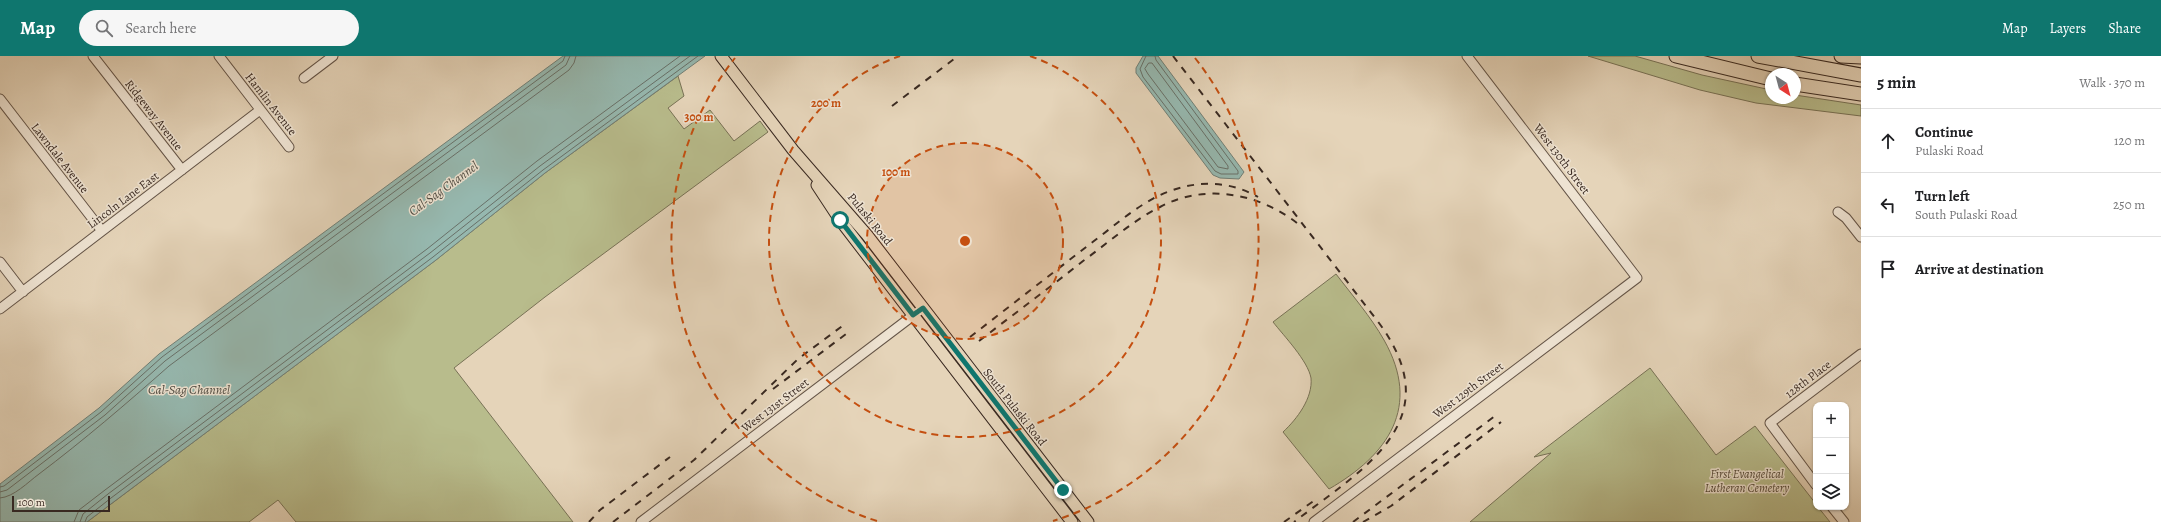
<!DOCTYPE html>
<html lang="en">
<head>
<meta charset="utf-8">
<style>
  body { margin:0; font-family:Alegreya,serif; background:#f6f6f6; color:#202124 }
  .controls { position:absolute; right:12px; bottom:12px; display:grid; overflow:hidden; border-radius:8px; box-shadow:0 1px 3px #0004 }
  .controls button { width:36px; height:36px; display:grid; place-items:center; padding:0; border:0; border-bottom:1px solid #e0e0e0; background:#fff; color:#202124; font:20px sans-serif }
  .compass { position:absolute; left:1765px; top:12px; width:36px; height:36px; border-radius:50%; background:#fff; box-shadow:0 1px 3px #0004; rotate:144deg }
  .scale { position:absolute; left:12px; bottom:10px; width:98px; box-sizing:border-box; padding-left:4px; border:2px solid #392921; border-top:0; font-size:11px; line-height:14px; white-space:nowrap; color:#392921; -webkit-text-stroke:3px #eee3d2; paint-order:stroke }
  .stop { position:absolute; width:12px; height:12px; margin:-9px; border:3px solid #0f766e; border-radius:50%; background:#fff }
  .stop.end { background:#0f766e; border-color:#fff; box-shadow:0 1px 4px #0008 }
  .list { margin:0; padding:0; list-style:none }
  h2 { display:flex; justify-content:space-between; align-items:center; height:52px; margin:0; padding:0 16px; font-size:17px }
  h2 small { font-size:13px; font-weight:400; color:#757577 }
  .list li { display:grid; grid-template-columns:26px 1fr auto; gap:12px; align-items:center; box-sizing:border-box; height:64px; padding:0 16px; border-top:1px solid #e0e0e0 }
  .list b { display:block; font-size:15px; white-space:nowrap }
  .list p { margin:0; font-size:13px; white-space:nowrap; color:#757577 }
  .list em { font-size:13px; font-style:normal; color:#757577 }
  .icon { flex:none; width:22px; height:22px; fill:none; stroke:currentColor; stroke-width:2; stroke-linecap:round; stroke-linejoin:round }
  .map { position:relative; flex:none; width:1861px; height:466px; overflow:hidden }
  header { display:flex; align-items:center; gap:24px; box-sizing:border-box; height:56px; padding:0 20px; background:#0f766e; color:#fff }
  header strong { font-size:19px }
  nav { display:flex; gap:22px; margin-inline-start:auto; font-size:14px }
  .search { width:280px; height:36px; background:#f6f6f6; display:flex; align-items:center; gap:10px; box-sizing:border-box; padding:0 14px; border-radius:22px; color:#757577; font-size:15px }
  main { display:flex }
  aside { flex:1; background:#fff }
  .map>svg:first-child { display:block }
  .green { fill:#b8bc8c; stroke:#787256 }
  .water { fill:#96b8af; stroke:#717f76 }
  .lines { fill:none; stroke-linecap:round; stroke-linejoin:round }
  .shore { stroke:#687068; stroke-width:1 }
  .minor-casing { stroke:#645447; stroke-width:11 }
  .major-casing { stroke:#392921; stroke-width:13 }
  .highway-casing { stroke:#392921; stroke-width:15 }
  .minor { stroke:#eee3d2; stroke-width:9 }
  .major { stroke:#e5d4b9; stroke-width:11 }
  .highway { stroke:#e5d4b9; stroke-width:13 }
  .rail { stroke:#392921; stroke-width:2; stroke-dasharray:7 7; stroke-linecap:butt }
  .route { stroke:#0f766e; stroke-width:5 }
  .ring { fill:none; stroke:#c54f10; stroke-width:2; stroke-dasharray:7 5 }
  .labels { text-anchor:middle; stroke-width:3; stroke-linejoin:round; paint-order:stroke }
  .street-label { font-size:12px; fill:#392921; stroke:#eee3d2 }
  .park-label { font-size:12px; font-style:italic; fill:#524636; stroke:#eee3d2 }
  .water-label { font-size:13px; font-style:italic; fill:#504d44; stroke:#eee3d2 }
  .centre { fill:#c54f10; stroke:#eee3d2; stroke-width:2 }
  .ring-label { font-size:12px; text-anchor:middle; font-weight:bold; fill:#c54f10; stroke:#eee3d2; stroke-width:3; stroke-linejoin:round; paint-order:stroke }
</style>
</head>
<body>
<header>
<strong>Map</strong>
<div class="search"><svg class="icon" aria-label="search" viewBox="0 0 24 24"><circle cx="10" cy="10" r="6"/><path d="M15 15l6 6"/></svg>Search here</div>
<nav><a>Map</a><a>Layers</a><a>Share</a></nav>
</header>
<main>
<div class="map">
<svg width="1861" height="466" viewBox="0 0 1861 466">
  <rect width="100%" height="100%" fill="#e5d4b9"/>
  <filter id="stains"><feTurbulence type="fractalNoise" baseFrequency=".005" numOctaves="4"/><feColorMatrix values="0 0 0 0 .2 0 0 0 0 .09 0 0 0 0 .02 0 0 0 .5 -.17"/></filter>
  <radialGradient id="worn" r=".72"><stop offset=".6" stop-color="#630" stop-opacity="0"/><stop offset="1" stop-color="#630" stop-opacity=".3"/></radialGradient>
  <!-- green -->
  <path class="green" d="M1588,0H1635L1702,19L1771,34V42H1795V39L1861,49V60L1756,47L1700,34Z
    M678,20L684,40L668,52L684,73L710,54L734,85L760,65L768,76L545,241L454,312L573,466H296L278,444L249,466H87L436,204L545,117Z
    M1336,218C1352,239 1371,261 1384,284C1422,351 1388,399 1329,433L1283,376C1297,363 1313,342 1311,322C1308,305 1284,280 1273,266Z
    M1650,312L1716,399L1755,370L1816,448V451H1818L1830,466H1470L1551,397L1534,401Z"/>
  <!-- water -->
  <path class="water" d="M563,0H705L545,117L436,204L87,466H0V428L99,352L159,298Z
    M1143,0H1158L1244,116L1239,123L1220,122L1213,119L1136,17V12Z"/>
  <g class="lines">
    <!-- shore -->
    <path class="shore" d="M1146,0L1140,13L1143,21L1215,115L1221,118H1238V115L1156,4L1155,0
      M1149,7H1152L1228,110V113L1218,111L1148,18L1145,13Z
      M0,431L4,430L101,356L162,301L563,5L565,0
      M0,436L7,434L105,359L165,305L566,9L570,0
      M0,442C14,441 28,426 39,418C84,384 126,348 169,310L569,14L574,7L576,0
      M74,466L79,454L105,434L427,193L537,105L680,0
      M80,466L83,458L108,438L430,197L540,110L690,0
      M85,466L87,461L111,442L433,201L543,114L698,0"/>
    <defs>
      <path id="minor" d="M93,0L182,114
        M219,0L289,91
        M304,22L333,0
        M0,43L102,175
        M1838,156L1846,162L1861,181
        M0,206L23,236
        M0,253L260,54
        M1816,429L1770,367L1861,298
        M1832,451L1844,466
        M641,466L923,252
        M1314,466L1637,222L1467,0"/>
      <path id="major" d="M721,0L793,94L867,179L1088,466
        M817,129L840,164L1072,466"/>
      <path id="highway" d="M1676,0L1771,23
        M1758,0L1861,19
        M1841,0L1861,1
        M1795,28L1861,38"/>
    </defs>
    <!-- minor casing -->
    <use href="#minor" class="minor-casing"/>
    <!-- major casing -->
    <use href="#major" class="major-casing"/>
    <!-- highway casing -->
    <use href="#highway" class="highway-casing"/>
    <!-- minor -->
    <use href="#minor" class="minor"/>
    <!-- major -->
    <use href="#major" class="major"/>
    <!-- highway -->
    <use href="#highway" class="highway"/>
    <!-- rail -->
    <path class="rail" d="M1173,0L1379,267C1451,365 1363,413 1294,466
      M892,50L958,0
      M970,281C1010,250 1050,219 1090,188C1116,169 1142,144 1173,134C1202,124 1232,126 1258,141
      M979,285C1014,258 1049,232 1083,205C1108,187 1132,165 1160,151C1205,127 1258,137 1297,167
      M773,333L850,275
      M589,466L600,454L670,401
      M613,466L694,404L798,303L845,268
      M1284,466L1315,444
      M1353,466L1495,360
      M1363,466L1391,450L1501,366"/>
  </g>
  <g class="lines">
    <!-- route -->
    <path class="route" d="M840,164L913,259L923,252L1063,434"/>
  </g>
  <!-- distance rings -->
  <circle cx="965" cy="185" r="98" fill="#c54f10" fill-opacity=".12"/>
  <g class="ring">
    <circle cx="965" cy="185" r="98"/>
    <path d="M1030 0A196 196 0 1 1 900 0"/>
    <path d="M877 465A294 294 0 0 1 735 2M1195 2A294 294 0 0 1 1053 465"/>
  </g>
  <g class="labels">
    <!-- street labels -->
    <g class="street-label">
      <text transform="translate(271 48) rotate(52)" y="4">Hamlin Avenue</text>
      <text transform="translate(154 59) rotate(52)" y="4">Ridgeway Avenue</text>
      <text transform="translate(60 102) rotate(52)" y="4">Lawndale Avenue</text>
      <text transform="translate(1562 103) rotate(53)" y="4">West 130th Street</text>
      <text transform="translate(123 144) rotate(-37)" y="4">Lincoln Lane East</text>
      <text transform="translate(870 163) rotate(51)" y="4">Pulaski Road</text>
      <text transform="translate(1808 323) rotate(-37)" y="4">128th Place</text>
      <text transform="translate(1468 334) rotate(-37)" y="4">West 129th Street</text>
      <text transform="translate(775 349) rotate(-37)" y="4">West 131st Street</text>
      <text transform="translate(1015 351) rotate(52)" y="4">South Pulaski Road</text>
    </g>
    <!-- park labels -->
    <g class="park-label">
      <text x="1747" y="422">First Evangelical<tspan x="1747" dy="14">Lutheran Cemetery</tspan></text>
    </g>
    <!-- water labels -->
    <g class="water-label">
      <text transform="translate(443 132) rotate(-36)" y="5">Cal-Sag Channel</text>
      <text x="189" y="338">Cal-Sag Channel</text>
    </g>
  </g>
  <circle cx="965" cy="185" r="6" class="centre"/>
  <g class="ring-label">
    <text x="826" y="51">200 m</text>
    <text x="699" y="65">300 m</text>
    <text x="896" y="120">100 m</text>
  </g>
  <rect width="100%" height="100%" filter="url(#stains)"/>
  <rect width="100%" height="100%" fill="url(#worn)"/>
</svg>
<div class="controls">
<button>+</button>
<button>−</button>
<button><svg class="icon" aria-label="layers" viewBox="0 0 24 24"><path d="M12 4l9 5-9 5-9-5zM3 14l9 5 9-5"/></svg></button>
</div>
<svg class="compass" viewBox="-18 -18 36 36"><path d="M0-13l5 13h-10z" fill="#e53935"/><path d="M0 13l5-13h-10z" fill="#757577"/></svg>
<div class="scale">100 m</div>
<div class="stop" style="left:840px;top:164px"></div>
<div class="stop end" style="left:1063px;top:434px"></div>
</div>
<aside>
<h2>5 min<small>Walk · 370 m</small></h2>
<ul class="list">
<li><svg class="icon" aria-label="ahead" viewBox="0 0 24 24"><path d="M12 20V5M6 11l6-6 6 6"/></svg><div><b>Continue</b><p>Pulaski Road</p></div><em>120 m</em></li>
<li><svg class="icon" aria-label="left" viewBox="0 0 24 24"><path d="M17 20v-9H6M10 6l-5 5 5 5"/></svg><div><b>Turn left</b><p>South Pulaski Road</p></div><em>250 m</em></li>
<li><svg class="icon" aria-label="arrive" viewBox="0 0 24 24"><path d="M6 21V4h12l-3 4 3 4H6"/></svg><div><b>Arrive at destination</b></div></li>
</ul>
</aside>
</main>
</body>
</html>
